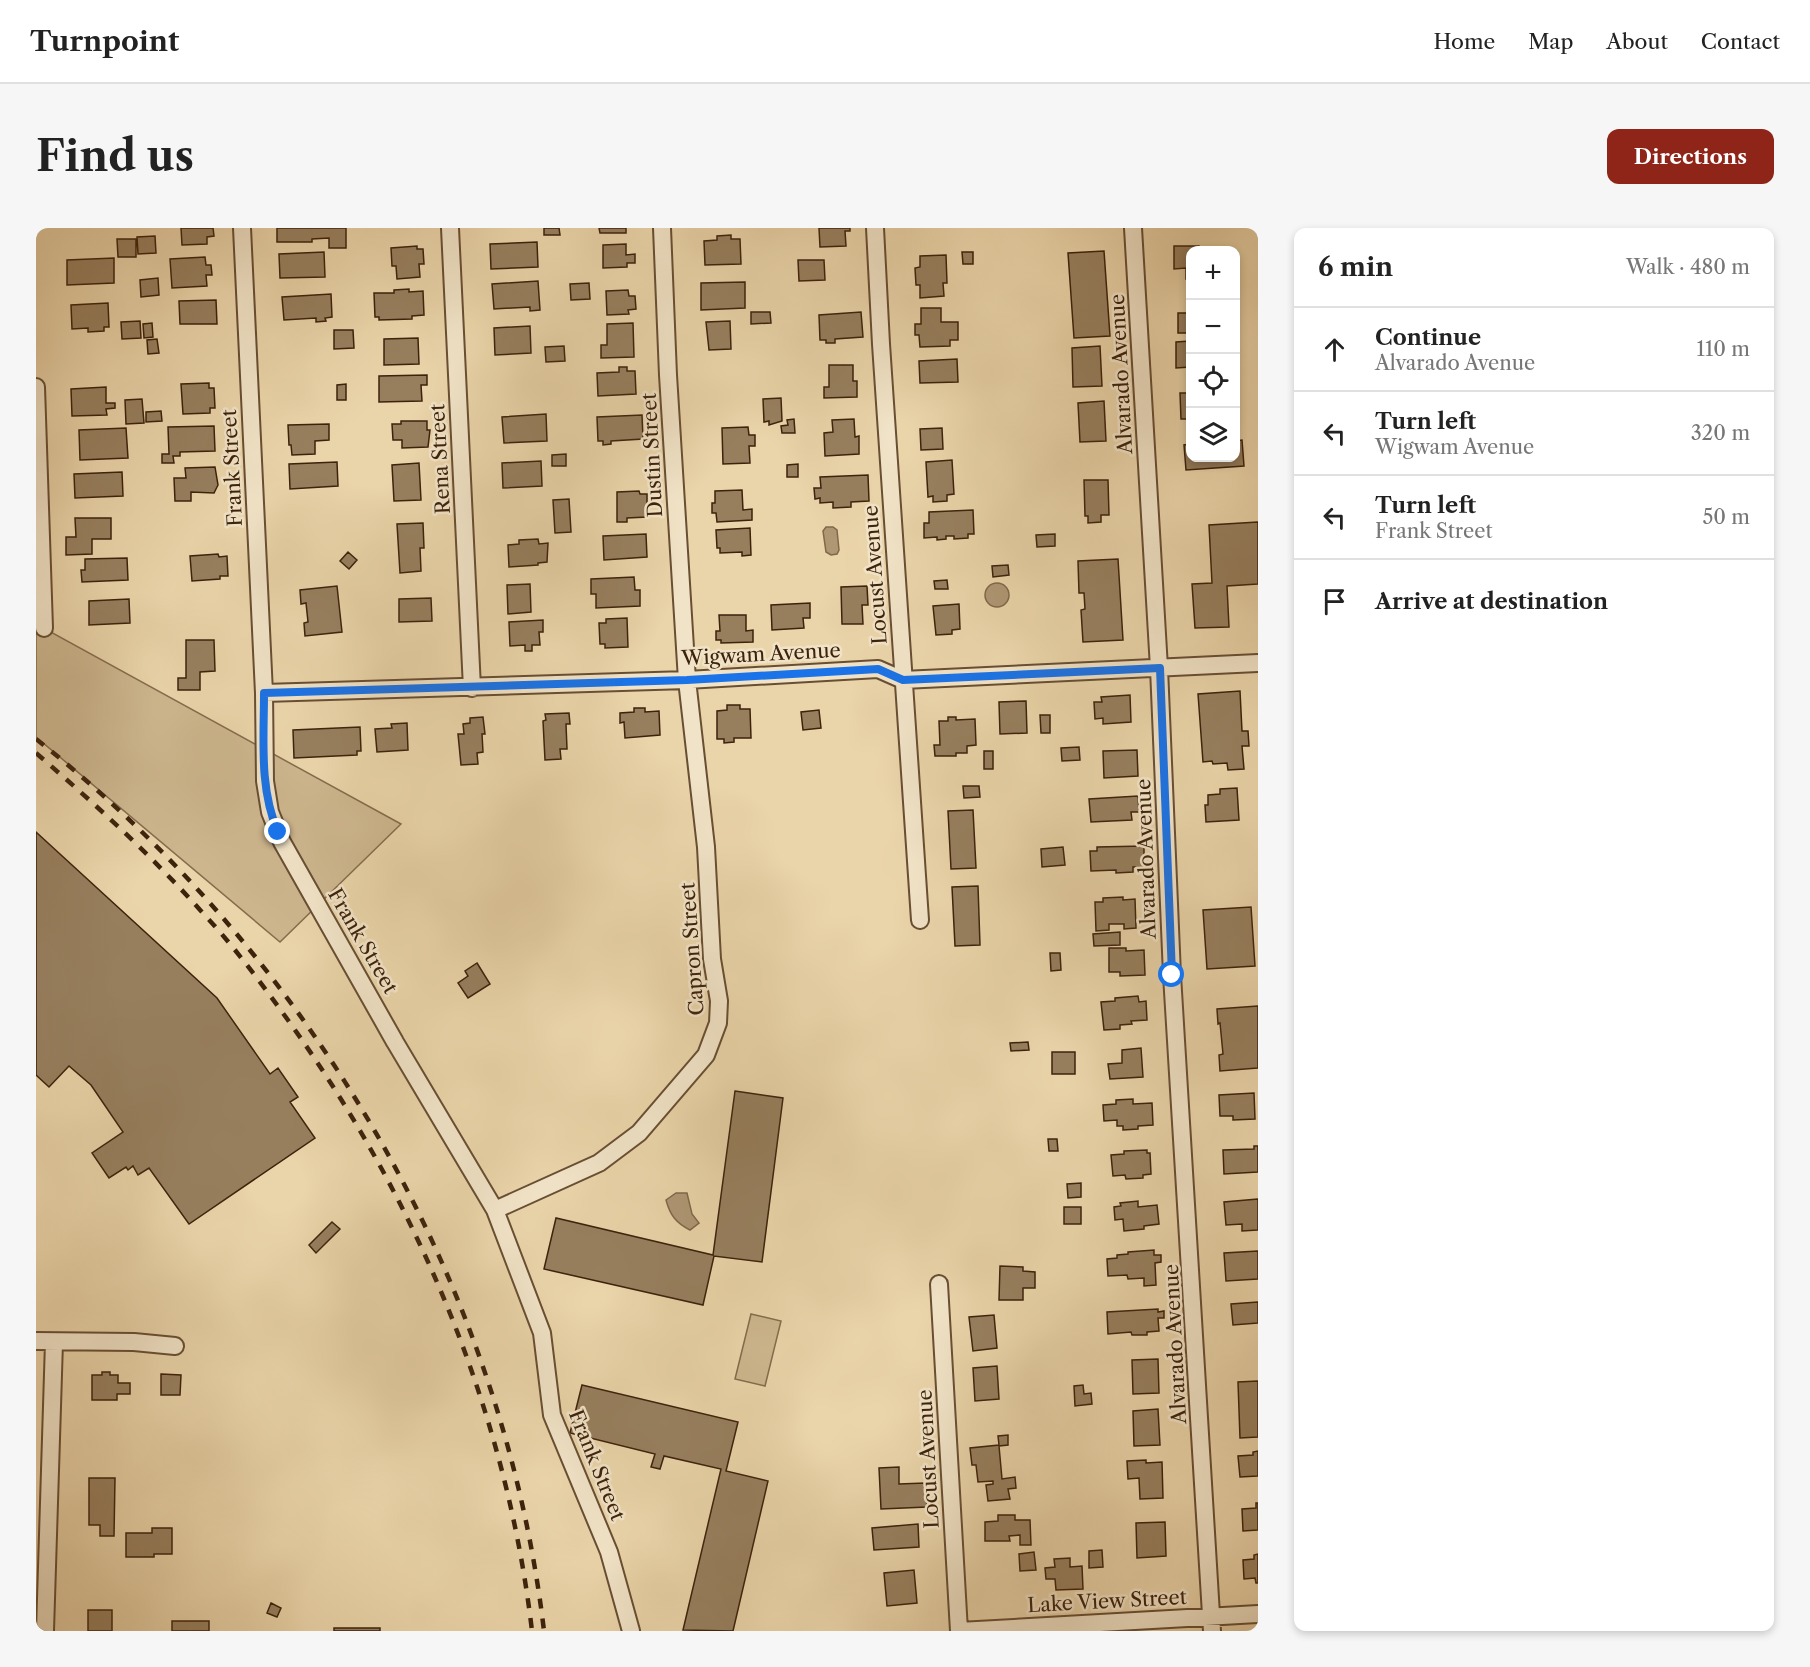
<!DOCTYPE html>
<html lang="en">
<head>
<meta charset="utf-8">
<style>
  body { margin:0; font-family:"Libre Caslon Text",serif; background:#f6f6f6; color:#222 }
  .controls { position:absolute; right:18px; top:18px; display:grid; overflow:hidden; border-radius:12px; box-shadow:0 3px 9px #0003 }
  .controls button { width:54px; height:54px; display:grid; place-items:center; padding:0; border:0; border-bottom:2px solid #e0e0e0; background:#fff; color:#222; font:30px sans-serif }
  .stop { position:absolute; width:18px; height:18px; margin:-14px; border:4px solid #1a73e8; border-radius:50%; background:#fff }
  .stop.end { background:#1a73e8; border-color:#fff; box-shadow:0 2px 6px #0008 }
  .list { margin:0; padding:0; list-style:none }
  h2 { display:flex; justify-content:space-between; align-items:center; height:78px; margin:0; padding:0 24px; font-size:26px }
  h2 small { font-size:20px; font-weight:400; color:#767676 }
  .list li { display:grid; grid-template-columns:39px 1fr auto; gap:18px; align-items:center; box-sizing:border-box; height:84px; padding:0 24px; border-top:2px solid #e0e0e0 }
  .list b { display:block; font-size:22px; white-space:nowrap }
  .list p { margin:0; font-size:20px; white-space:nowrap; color:#767676 }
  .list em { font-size:20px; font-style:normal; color:#767676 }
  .icon { flex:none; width:33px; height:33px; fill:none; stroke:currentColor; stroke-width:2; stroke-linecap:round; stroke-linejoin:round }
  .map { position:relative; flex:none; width:1222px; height:1403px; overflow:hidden; border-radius:12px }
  header { display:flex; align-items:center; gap:36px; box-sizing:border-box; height:84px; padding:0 30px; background:#fff; border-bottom:2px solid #e0e0e0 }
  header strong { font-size:28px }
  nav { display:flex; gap:33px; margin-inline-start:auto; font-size:21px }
  .intro { display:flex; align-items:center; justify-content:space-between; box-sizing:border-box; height:144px; padding:0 36px }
  h1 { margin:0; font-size:42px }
  .button { padding:15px 27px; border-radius:12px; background:#8f2418; color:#fff; font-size:21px; font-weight:700 }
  main { display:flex; gap:36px; padding:0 36px }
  aside { flex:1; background:#fff; border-radius:12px; box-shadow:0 3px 9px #0003 }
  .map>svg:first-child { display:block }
  .green { fill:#cdb68e; stroke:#856c4d; stroke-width:1.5 }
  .water { fill:#af9774; stroke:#81684a; stroke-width:1.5 }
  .building { fill:#977f5e; stroke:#3d220c; stroke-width:1.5 }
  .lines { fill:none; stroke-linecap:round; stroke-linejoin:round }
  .street-casing { stroke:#684e33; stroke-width:20 }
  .street { stroke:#f1e3c7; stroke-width:16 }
  .rail { stroke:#3d220c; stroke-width:4.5; stroke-dasharray:10 10; stroke-linecap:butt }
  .route { stroke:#1a73e8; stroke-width:8 }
  .labels { text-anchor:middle; stroke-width:5; stroke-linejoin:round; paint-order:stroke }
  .street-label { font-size:20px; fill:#3d220c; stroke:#f1e3c7 }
</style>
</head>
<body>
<header>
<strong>Turnpoint</strong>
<nav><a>Home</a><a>Map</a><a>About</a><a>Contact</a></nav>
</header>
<div class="intro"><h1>Find us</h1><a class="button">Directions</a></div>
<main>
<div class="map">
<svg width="1222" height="1403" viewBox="0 0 1222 1403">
  <rect width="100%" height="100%" fill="#ead4a9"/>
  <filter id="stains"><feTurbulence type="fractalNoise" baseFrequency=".00333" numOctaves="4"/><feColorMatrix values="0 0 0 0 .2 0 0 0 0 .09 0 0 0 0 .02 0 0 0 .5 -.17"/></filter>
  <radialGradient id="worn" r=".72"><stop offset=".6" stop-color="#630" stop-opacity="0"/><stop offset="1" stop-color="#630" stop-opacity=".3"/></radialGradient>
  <!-- green -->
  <path class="green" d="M0,396L365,596L244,714L0,509Z
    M715,1086L745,1093L729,1158L699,1151Z"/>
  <!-- water -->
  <path class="water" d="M790,299H797L801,302L803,322L801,326L795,327L790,324L787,303Z
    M949 367a12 12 0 1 1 24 0a12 12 0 1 1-24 0Z
    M640,965H651L656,986L663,995L654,1002C640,995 634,987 630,972Z"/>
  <!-- building -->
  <path class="building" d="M145,0H177L178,8L171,9V16L146,17Z
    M241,0H310V20H293V10L276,11V14H241Z
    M508,0H523L524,7H508Z
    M563,0H590V5H564Z
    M783,0H814V3H809L810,18L784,19Z
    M695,7V11H704L705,36L669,37L668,13L681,12V8Z
    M119,8L120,25L102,26L101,9Z
    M81,11H100V29H82Z
    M501,14L502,39L455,41L454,16Z
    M590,16V27L599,26V35H591V39L567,40V17Z
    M381,18V21H387L388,36H383L384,49L361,51L360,38H356L355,20Z
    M1138,18H1163V22H1154V51H1150V40L1138,41Z
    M1068,23L1074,108L1038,110L1032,25Z
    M288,24L289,49L244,50L243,26Z
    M926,24H937V36H927Z
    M910,27L911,55H907L908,68L884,70V57H880L879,40L884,39V28Z
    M169,29L170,37H175L176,47H170L171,58L136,60L134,31Z
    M78,30V55L31,57V32Z
    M762,32H788L789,52L763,53Z
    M122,50L123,67L105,69L104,52Z
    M502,53L504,82L494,83V79L458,81L456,56Z
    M709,54V80L665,82V55Z
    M553,55L554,71L535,72L534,56Z
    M373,61V64L387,63L388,87L376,88V91L343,92V89H339L338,65H358V62Z
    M592,62L593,68H599L600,81L592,82L593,86L571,87L570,63Z
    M295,66L296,89L289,90L290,93L280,94V90L248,92L246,69Z
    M180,72L181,96H144L143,73Z
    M72,75L73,99H68V103L52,104V100L36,101L35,77Z
    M885,80H905V94H922V112H914V118L884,119L883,107H879V96H885Z
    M1154,81V108H1152V105H1142V85H1154Z
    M715,84H734L735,95L715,96Z
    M825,84L827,109L799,111V115H790V112H784L783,87Z
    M104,93L105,110L86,111L85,94Z
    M694,93L695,121L673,122L670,94Z
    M116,95L117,109L108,110L107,96Z
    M597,95L598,129L565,130V117H571V96Z
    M494,98L495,125L459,127L458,100Z
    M298,102H317L318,120L298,121Z
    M382,110L383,136L348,137V111Z
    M121,111L123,125L112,126L111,112Z
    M1154,113V139L1140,140V114Z
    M528,118L529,133L510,134L509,119Z
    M1064,118L1066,158L1037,159L1036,120Z
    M921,131L922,154L884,155L883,133Z
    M793,137H817V153H821V169L788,170V159H793Z
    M583,139H591V143H599L600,166L562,168L561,145L583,144Z
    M391,147V157H385L386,173L343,174V148Z
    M173,155V160H178L179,180H174V185L147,186L145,156Z
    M310,156V172H301V157Z
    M70,159V175H79V180L70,181L71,187L36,188L35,161Z
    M1144,165H1154V191H1145Z
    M745,170L746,193L733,197V193L728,194L727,171Z
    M106,171L108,195L90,196L89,172Z
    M1068,173L1070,213L1044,214L1042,175Z
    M125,183L126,193L110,194V184Z
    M510,186L511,213L468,215L466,189Z
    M606,187L607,211L575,213V216L567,217V213H562L561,189Z
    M758,191L759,205H746L745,198L752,197L751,192Z
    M818,191L819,209L823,208V226L789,228L788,205L797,204L796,192Z
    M365,193H391V202H394L392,219L366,220V212H357L356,196H365Z
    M293,196V212L279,213V226L256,227L255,217H253L252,197Z
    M178,198L179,223L144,224V228H137L138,235H126V226H133L132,199Z
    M712,199L713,207H719V218H713L714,235L687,236L686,200Z
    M90,200L92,230L44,232L43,202Z
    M906,200L907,221L885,222L884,201Z
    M1206,212L1208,238L1150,242L1148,217L1154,216V230H1200V213Z
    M530,226V238H516V227Z
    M916,232L918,266L911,267V273L897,274V268L892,269L890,234Z
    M505,233L506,258L467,260L466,235Z
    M301,234L302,258L254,261L253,236Z
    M383,235L385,272L358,273L356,237Z
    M762,236V249H751V237Z
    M179,239L182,257L178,265L155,264V273H139L138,250H150L149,240Z
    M86,244L87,268L39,270L38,246Z
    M832,247L833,273L815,274V279L797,280V274L784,275V270L779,271L778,260H785L784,249Z
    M1048,252H1072L1073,287H1065V294L1052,295V288H1049Z
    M706,262L707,282L716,281V292L681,294L680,285H676V275H679V263Z
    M603,263L604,266H611V289L591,290V294H581V264Z
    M533,271L535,304L519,305L517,272Z
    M937,282L938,306H932V310L918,311V308H910V311L901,312V309L888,310V295H893V284Z
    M39,290H75V311H56V326L30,327V309H40Z
    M1222,294V356L1191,358L1193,399L1159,400L1156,356L1176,355L1173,297Z
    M387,295L388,320H384L385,343L364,345L361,296Z
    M714,300L715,327L706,328V324L684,325V320H681L680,302Z
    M610,306L611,329L568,332L567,308Z
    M1019,306V318L1001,319L1000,307Z
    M502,311L503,316L512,315L511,334L502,335V337L473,339L472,317L483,316V312Z
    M312,324L321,332L313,341L304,333Z
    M182,326L183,329L191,328L192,348H184V351L156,353L154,328Z
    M91,330L92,352L46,354L45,342H49V331Z
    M1082,331L1087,412L1047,414L1045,382L1049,381L1048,365H1043L1042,333Z
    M972,337L973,347L957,349L956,338Z
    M598,349L599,362H604V378L560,380V366H555V351Z
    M911,352L912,361H899L898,353Z
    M494,356L495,384L472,386L471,357Z
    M301,358L306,404L269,408L268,395L272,394L270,375L265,376L264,362Z
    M831,358L832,377H826L827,396H806L805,359Z
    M395,370L396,393L363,394V371Z
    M93,371L94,395L53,397V373Z
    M774,375V390H767L768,400L736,402L735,377Z
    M923,376L924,401L916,402V406L900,407L897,378Z
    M683,387H710V403L717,402V414L685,415V412H680V403H684Z
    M591,390L592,419L569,420V416H564L563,395H570V391Z
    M507,392V404H503L504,417H496V423H489V417L474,418L473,394Z
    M150,412H178L179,443L164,444V462H142V450H150Z
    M1204,463L1206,503H1212L1213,518H1206L1208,541L1192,542L1191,535L1177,536L1176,533L1167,534L1162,466Z
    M1094,467L1095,494L1067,496V490L1059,491L1058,474H1066L1065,469Z
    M990,473L991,505L964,506L963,474Z
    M691,477H704V481H714L715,510H698V514L688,515V511H681V483L691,482Z
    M598,480H609V484L623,483L624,507L589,510L588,494L584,495V485L598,484Z
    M783,482L785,500L767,502L765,484Z
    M533,485L534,496H530L531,521H524L525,531L509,532L507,493L510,492L509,486Z
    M1004,487H1014V505H1005Z
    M447,489L449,506H446L447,524L441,525L442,536L425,537L422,506H428L427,496L434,495V490Z
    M912,489H920V492L939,491L940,517L931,518V525H920V528H899L898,517H904L903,493H912Z
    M371,495L372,522L341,524L339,501L356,500L355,496Z
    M324,499L325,523H321V527L258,530L257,502Z
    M1043,519L1044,532L1026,533L1025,520Z
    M1101,522L1102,548L1068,550L1067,523Z
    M948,523H957V541H948Z
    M927,558H943L944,569L928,570Z
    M1201,560L1203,592L1170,594L1169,577H1172V567L1184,566V561Z
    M1102,568L1103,584H1095L1096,592L1055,594L1053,571Z
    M937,582L940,640L915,641L912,583Z
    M0,604L181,770L234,846L242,840L262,869L254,874L279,910L153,996L113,940L102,947L97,938L92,942L90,939L73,950L56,925L87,904L55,857L33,838L13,859L0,847Z
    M1108,618V639H1097V644L1080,645V642L1055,643L1054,623H1061V619Z
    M1027,619L1029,637L1006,639L1005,621Z
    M942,658L944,717L919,718L916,659Z
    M1087,669V672L1099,671L1100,700L1088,701V696H1073V702L1060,703L1059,674H1067V670Z
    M1215,679L1219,738L1171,741L1167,682Z
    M1084,704V717L1058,718L1057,706Z
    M1073,720H1090V723L1108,722L1109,747L1084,748V744H1073Z
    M1014,725H1024L1025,742L1015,743Z
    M441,735L454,756L432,770L422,755L432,748L429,743Z
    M1102,768L1103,774L1110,773L1111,792L1095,793L1096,796L1084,797V801L1068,802L1065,774L1079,773V770Z
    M1222,778V840L1184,843L1183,827L1187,826L1184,795L1182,796L1181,781Z
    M992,814L993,822L975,823L974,815Z
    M1105,820L1107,849L1074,851L1072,836L1086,835V822Z
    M1016,824H1039V846H1016Z
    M699,863L747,870L726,1034L678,1028L667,1077L508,1041L520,990L677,1027Z
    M1218,865L1219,891L1197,892V888H1184L1183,867Z
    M1097,871V876L1116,875L1117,897L1102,898V901L1087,902V898H1081V892L1068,893L1067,877L1080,876V872Z
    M1012,911H1021L1022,923H1013Z
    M1218,918H1222V944L1188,946L1187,922L1218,921Z
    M1111,922V925H1114L1115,946L1107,947V950L1090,951L1089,947L1077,948L1075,927L1088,926V923Z
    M1045,955V969L1032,970L1031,956Z
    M1222,971V1002L1206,1003V996L1190,997L1188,974Z
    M1102,973V979L1121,977L1123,996L1108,998V1001L1088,1003L1087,991L1079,992L1078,979L1085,978L1084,975Z
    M1028,979H1045V996H1028Z
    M296,994L304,1001L280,1025L273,1017Z
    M1118,1022V1027H1125V1034L1119,1035L1120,1057L1108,1058V1050L1092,1051L1091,1047L1072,1048L1071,1031L1081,1030V1027L1092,1026V1024Z
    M1222,1023V1051L1190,1053L1188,1025Z
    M964,1038L987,1039V1043L999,1044V1060H987V1072H963Z
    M1222,1074V1095L1197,1097L1195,1076Z
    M1122,1081V1084L1128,1083V1090H1122L1123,1103L1111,1104V1107H1096L1095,1104L1072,1106L1071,1084Z
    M958,1087L961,1120L937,1123L933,1089Z
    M1122,1131L1123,1165L1097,1166L1096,1132Z
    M961,1138L963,1171L939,1173L937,1140Z
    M66,1144H74V1147H82V1155H94V1166H81V1172H56V1147H66Z
    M125,1146L145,1147L144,1167H125Z
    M1222,1153V1209L1204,1210L1202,1154Z
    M546,1157L702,1194L690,1243L732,1253L697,1403L647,1402L685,1241L628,1228L624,1241L615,1239L619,1226L534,1205Z
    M1047,1157L1048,1166L1055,1165L1056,1176L1039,1178L1038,1158Z
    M1122,1181L1124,1217L1098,1218L1097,1183Z
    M972,1207V1217L963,1218L966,1251L979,1249L980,1260L972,1261L974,1271L952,1273L950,1257L957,1256V1253L942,1254L940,1237H936L934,1220L963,1217L962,1208Z
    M1222,1223V1248L1204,1249L1202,1228L1217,1227V1224Z
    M1110,1232V1235L1126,1234L1127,1270L1104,1271L1103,1250L1092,1251L1091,1233Z
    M863,1239V1256L889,1255L891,1279L845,1281L843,1240Z
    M53,1250H79L78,1308H64V1297H53Z
    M1220,1275H1222V1302L1207,1303L1206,1281L1220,1280Z
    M962,1287H979V1292H994L995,1317H984V1307L973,1308L974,1313H949V1294L962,1293Z
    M1129,1294L1130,1328L1101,1330L1100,1295Z
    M882,1296L883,1319L838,1322L836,1300Z
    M116,1300H136V1326H118V1329H90V1305H116Z
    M1066,1322L1067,1339L1053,1340V1323Z
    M998,1324L1000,1342L984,1343L983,1326Z
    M1222,1326V1355H1220L1219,1350L1208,1351L1207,1332L1218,1331V1327Z
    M1034,1330V1339L1046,1338L1047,1361L1020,1362L1019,1351H1010L1009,1340L1019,1339L1018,1331Z
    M878,1342L881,1375L851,1378L848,1345Z
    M235,1375L245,1380L241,1389L231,1385Z
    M52,1382H76V1403H52Z
    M136,1393H173V1403H136Z
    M298,1400H344V1403H298Z"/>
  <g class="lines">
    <defs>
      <path id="street" d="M206,0L228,465L229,553L234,584L246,614L359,814L459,982L506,1105L516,1187L573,1324L595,1403
        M414,0L436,460
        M839,0L845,116L884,692
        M1097,0L1123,440L1136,747L1176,1403
        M0,159L8,400
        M228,465L651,452L842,441L867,452L1222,435
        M459,982L563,935L603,905L670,827L682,795L683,773L676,731L670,619L651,452L632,147L626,0
        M903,1056L923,1403
        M0,1113L98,1114L139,1118
        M9,1403L18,1114
        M923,1403L1222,1386"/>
    </defs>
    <!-- street casing -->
    <use href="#street" class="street-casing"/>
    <!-- street -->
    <use href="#street" class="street"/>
    <!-- rail -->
    <path class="rail" d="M0,511C274,727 467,1055 508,1403
      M0,525C58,575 114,626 165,683C196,716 223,752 249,788C380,969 470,1181 496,1403"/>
  </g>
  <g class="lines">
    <!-- route -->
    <path class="route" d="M242,604C223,561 228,511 228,465L651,452L842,441L867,452L1124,440L1136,747"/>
  </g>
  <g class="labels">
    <!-- street labels -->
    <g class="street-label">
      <text transform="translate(1085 146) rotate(-93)" y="7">Alvarado Avenue</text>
      <text transform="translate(616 227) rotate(-93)" y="7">Dustin Street</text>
      <text transform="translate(404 231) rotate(-93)" y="7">Rena Street</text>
      <text transform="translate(196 240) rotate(-93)" y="7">Frank Street</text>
      <text transform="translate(839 347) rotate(-94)" y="7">Locust Avenue</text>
      <text transform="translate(725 426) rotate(-3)" y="7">Wigwam Avenue</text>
      <text transform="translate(1110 631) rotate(-92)" y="7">Alvarado Avenue</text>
      <text transform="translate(327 713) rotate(60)" y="7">Frank Street</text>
      <text transform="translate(656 721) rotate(-94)" y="7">Capron Street</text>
      <text transform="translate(1139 1116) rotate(-93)" y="7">Alvarado Avenue</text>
      <text transform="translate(892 1231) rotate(-93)" y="7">Locust Avenue</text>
      <text transform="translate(561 1237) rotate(68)" y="7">Frank Street</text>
      <text transform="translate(1071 1373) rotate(-3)" y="7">Lake View Street</text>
    </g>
  </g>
  <rect width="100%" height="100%" filter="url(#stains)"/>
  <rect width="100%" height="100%" fill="url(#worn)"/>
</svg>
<div class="controls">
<button>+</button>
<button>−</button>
<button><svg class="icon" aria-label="locate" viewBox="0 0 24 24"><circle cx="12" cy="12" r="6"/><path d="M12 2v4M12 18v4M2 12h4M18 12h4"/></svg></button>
<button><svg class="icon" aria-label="layers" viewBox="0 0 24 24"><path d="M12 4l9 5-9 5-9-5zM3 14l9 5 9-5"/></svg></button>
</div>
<div class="stop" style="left:1136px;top:747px"></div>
<div class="stop end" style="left:242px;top:604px"></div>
</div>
<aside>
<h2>6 min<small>Walk · 480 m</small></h2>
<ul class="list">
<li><svg class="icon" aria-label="ahead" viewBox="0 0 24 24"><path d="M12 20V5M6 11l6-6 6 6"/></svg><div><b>Continue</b><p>Alvarado Avenue</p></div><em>110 m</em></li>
<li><svg class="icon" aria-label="left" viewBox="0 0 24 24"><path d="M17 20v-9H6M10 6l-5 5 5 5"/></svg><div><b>Turn left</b><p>Wigwam Avenue</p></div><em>320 m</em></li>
<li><svg class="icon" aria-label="left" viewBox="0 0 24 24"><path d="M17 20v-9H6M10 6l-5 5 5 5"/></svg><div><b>Turn left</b><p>Frank Street</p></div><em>50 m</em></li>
<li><svg class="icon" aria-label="arrive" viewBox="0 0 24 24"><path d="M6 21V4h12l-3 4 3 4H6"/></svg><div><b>Arrive at destination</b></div></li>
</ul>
</aside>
</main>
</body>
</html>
